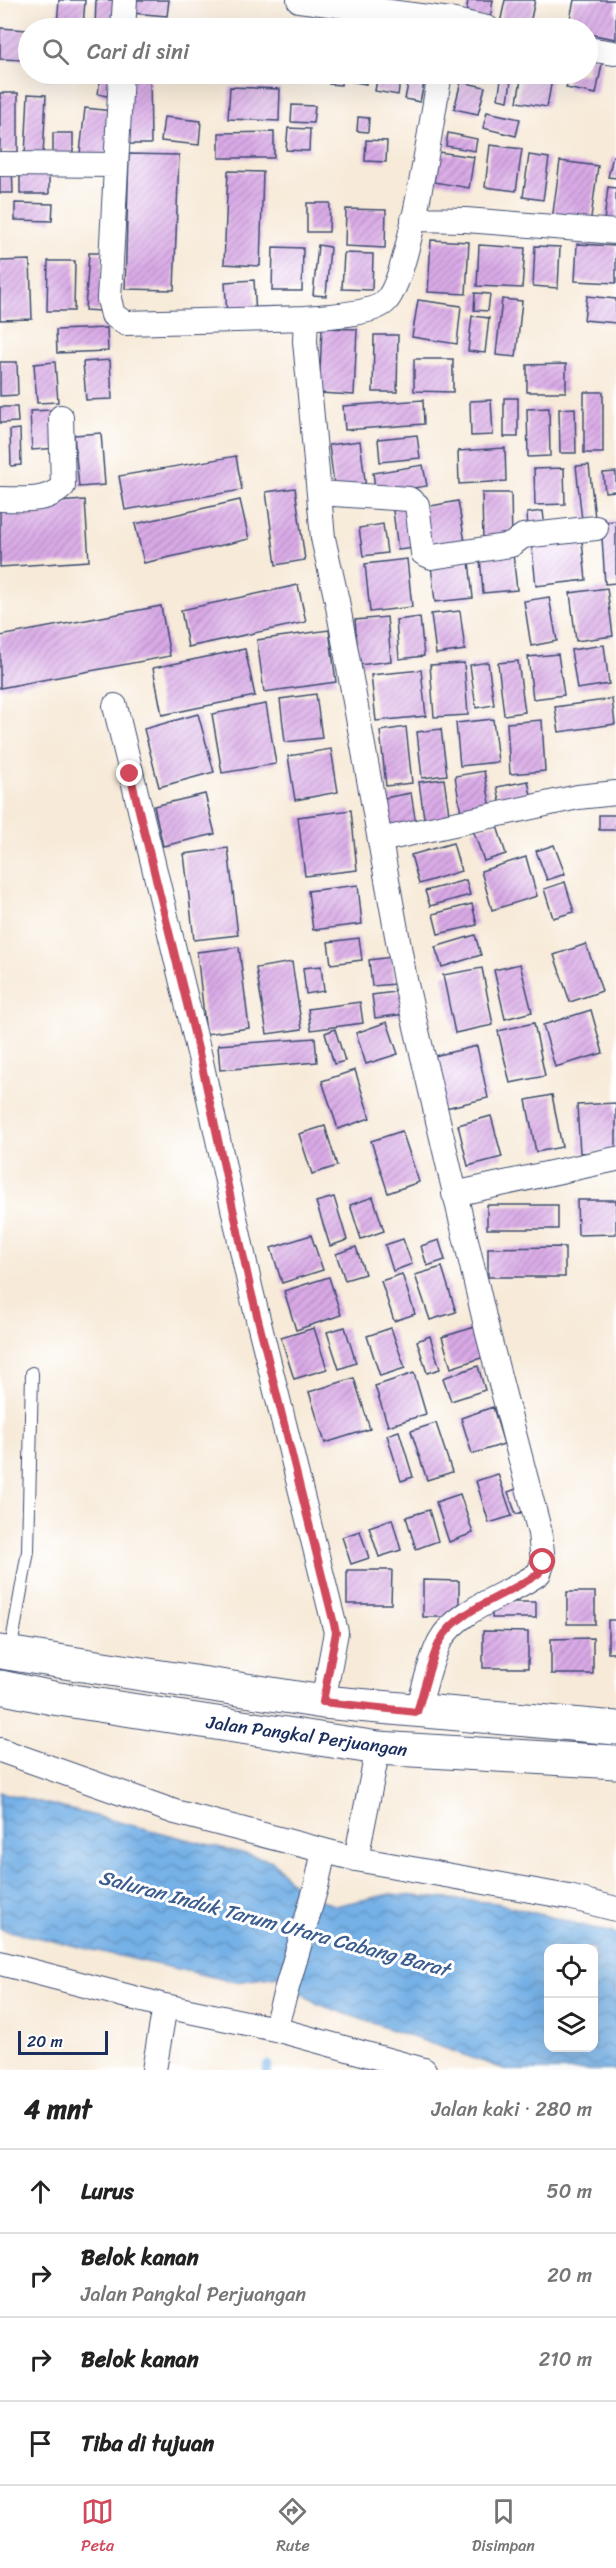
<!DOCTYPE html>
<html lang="id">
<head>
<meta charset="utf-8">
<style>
  body { margin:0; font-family:Sriracha,sans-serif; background:#f2f2f2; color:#222 }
  .controls { position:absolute; right:18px; bottom:18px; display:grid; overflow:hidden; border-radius:12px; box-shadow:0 6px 24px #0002 }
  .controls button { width:54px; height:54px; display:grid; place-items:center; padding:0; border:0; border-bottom:2px solid #e0e0e0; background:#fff; color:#222; font:30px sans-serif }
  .scale { position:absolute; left:18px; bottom:15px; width:90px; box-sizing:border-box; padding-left:6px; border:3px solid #1b2f5e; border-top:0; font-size:16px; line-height:21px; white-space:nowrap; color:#1b2f5e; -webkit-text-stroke:4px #fff; paint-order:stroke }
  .stop { position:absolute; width:18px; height:18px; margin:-14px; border:4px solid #d1495b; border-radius:50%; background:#fff }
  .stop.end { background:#d1495b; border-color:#fff; box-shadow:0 2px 6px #0008 }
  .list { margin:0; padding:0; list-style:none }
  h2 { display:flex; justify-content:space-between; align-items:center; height:78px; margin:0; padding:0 24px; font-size:26px }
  h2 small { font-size:20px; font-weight:400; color:#767676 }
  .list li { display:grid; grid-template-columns:39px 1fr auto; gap:18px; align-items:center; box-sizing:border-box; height:84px; padding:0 24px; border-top:2px solid #e0e0e0 }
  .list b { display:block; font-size:22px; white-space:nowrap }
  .list p { margin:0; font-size:20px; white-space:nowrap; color:#767676 }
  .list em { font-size:20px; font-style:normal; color:#767676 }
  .icon { flex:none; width:33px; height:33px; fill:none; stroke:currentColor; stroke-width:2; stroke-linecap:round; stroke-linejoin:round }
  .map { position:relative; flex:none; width:616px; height:2070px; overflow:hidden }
  .search { position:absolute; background:#fff; box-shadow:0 6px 24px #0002; left:18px; right:18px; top:18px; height:66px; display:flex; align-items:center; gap:15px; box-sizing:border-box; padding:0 21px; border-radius:33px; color:#767676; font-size:22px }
  .sheet { height:414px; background:#fff }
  nav { display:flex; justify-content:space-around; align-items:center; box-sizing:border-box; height:84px; border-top:2px solid #e0e0e0; background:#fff; font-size:16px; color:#767676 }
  nav a { display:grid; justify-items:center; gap:3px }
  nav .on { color:#d1495b }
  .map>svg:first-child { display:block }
  .water { fill:url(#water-waves); stroke:#4870a2; stroke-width:1.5; fill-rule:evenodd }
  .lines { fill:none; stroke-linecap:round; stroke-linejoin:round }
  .stream { stroke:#75b0e6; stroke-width:9 }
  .building { fill:url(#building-hatch) }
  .lane-casing { stroke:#3c4b70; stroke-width:14 }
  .street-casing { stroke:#3c4b70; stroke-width:26 }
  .primary-casing { stroke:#3c4b70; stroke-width:35 }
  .lane { stroke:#fff; stroke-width:12 }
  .street { stroke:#fff; stroke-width:24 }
  .primary { stroke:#fff; stroke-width:33 }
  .route { stroke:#d1495b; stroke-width:8 }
  .labels { text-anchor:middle; stroke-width:6; stroke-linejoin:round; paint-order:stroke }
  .street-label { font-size:18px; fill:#1b2f5e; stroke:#fff }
  .water-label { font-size:20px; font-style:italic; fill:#3a5c8e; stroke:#fff }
</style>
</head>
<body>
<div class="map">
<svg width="616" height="2070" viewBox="0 0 616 2070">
  <defs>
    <pattern id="water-waves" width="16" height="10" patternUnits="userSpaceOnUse" patternTransform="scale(1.5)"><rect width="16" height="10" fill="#75b0e6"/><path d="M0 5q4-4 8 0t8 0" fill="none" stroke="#5f90be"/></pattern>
    <pattern id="building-hatch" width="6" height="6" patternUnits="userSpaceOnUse" patternTransform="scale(1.5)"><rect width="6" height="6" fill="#daaae7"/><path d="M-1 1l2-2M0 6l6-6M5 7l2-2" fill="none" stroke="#b08bbe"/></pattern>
  </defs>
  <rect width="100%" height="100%" fill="#fff"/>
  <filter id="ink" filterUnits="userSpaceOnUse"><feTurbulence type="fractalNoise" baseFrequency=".0167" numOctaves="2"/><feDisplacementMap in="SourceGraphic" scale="12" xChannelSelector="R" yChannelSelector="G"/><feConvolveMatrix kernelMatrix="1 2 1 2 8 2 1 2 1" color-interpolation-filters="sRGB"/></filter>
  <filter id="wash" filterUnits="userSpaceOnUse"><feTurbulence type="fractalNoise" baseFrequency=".008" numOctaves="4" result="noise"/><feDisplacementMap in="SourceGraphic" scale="24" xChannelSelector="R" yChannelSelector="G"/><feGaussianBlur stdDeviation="1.35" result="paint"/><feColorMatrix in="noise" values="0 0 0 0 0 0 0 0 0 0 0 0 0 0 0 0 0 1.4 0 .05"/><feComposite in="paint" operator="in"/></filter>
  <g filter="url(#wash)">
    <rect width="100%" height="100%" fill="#f7ead8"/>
    <!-- water -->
    <path class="water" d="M0,1792L273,1861L298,1890L335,1906L390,1894L496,1903L616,1934V2070H507L318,2004L278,1976L235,1982L0,1929ZM548,1948H594V2048H548Z"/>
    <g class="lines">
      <!-- stream -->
      <path class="stream" d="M267,2070L268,2065"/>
    </g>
    <g id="blocks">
      <!-- building -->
      <path class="building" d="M59,0H85L83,27L57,25Z
        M96,0H121V28H95Z
        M133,0H169L167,16L132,13Z
        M468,0H493L490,19L466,16Z
        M505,0H535L529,28H499Z
        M574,0H616V39L588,34V28H568Z
        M334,17H346L345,28H333Z
        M0,28L27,30L25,60L0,59Z
        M588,56L603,59L596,94L566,88L569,74H588Z
        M45,74H70V79L45,80Z
        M101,74H116L111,97L98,94Z
        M126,74H150L151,144H127Z
        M294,74H316L315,82L294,81Z
        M330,74H342L341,85L329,84Z
        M350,74H367L366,84L349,81Z
        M378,74H401L398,95L375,91Z
        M410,74H426L420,102L405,99Z
        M502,74H512L508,101L498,99Z
        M522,74H553L547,107L517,102Z
        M461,82L485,87L478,114L454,109Z
        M230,87L280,89L279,121L228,119Z
        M0,93H18V152H0Z
        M28,94L46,95L43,157L25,156Z
        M292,105L315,106L313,123L291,122Z
        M85,108L112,111L107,165L79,162Z
        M487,112L520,119L516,136L483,128Z
        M164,117L201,121L199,145L161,141Z
        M358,117L369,118L368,132L357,131Z
        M288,128L310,129L309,151L286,150Z
        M274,132V158H219V133Z
        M53,133H73V161H53Z
        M448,133L477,139L475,151L446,146Z
        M366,140L387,141L386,162L365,161Z
        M490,145L522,149L516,191L485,187Z
        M438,152L474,157L469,188L434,182Z
        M129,154L179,155L174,290L125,289Z
        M529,155L549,158L543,200L523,197Z
        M613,156H616V178L608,177Z
        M560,161L598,166L590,225L552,220Z
        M0,165H12L13,193H0Z
        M20,168H49V194H20Z
        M228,171L263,172L260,266L224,264Z
        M608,187L616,188V223L604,221Z
        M15,203L53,204L52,221L15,220Z
        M307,203H330L329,232H307Z
        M346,209L386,210L385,248L345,246Z
        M431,240L469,242L466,294L428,292Z
        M577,244L616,246V283L575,281Z
        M318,245L330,247L326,296L313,295Z
        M479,245L525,248L522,288L477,286Z
        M535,246L560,247L558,288L533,286Z
        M273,247L303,248L302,291H272Z
        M89,253H103L100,311L85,310Z
        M344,253L373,254L372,290L342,289Z
        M30,260L32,319L0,320V261Z
        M48,261H75L74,311H47Z
        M254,280L256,316L227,318L225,282Z
        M475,293L490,294L488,311L474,310Z
        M587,296L616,299V323L584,320Z
        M502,299L522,301L516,357L496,355Z
        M418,300L461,306L457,344L412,337Z
        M472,316L489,318L485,353L468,351Z
        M107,328L108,351L57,353L56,330Z
        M322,328L357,329L354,395L319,393Z
        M374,335H398L397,392H373Z
        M414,359H453V392L414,391Z
        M110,360L112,399L86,400L83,362Z
        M0,362H17L18,395L0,396Z
        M55,362L58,402L37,403L34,364Z
        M566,364V392H527V365Z
        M584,392H603V453H584Z
        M504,398H518V437H504Z
        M423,400L424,424L345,430L343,406Z
        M491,400L493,435L471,436L470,401Z
        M0,407H17L18,422L0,423Z
        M549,408L550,456L528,457L527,409Z
        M575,408L576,453H560L559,409Z
        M54,410L57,448L32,450L30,411Z
        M20,429L21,465L11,466L10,430Z
        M101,433L105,485L79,487L74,435Z
        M417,435L420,458L380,462L378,439Z
        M360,441L366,488L335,492L329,445Z
        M505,448L506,481L459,484L458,451Z
        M236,456L242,490L125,510L119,476Z
        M423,465L427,486L376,494L373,473Z
        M589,465L595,518L582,520L576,466Z
        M564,468L565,504L535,505L534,469Z
        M616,472V491L605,492L603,473Z
        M295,488L305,560L276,565L266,492Z
        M482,493H511L512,542H483Z
        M85,500L89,561L0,567V506Z
        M240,500L249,539L144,563L135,524Z
        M409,500L415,548L398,550L392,503Z
        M458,501L466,548L429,555L420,508Z
        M543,511L545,528L528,530L527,513Z
        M616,521V583L605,584L601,522Z
        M383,524L387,553L363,556L359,528Z
        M581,532L586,580L536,586L531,538Z
        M513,554L517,590L483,593L480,557Z
        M407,559L412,607L370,612L365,564Z
        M469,561L473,598L435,602L431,565Z
        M298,585L306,622L188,647L181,610Z
        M607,588L613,636L576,641L570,593Z
        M549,597L557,641L531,646L524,601Z
        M161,606L170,656L0,688V636Z
        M460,611L465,650L436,654L431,614Z
        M387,617L391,661L359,665L355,620Z
        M420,617L424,656L399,659L396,620Z
        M329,630L336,682L264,692L257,640Z
        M604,645L609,684L577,689L571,650Z
        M245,649L255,696L162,715L153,668Z
        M558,654L564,695L533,699L528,657Z
        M518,661L525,712L504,715L498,663Z
        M488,662L494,705L476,708L470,665Z
        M464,663L468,715L434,717L430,665Z
        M421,670L426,716L376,721L371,675Z
        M316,694L322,738L285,742L280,699Z
        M612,699L615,724L559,732L555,707Z
        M266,704L276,764L222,773L212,714Z
        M198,714L214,772L159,787L144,729Z
        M493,719L498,762L460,766L456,723Z
        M542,720L545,771L510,774L507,723Z
        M406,727L412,783L386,786L380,731Z
        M441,729L447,775L422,778L417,732Z
        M331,749L338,792L295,800L288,756Z
        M484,771L491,808L461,813L455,776Z
        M444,779L450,821L425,825L419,782Z
        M528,781L533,805L502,811L497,787Z
        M411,793L417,830L390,834L384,798Z
        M205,794L215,834L163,846L154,806Z
        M351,810L357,870L305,876L298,817Z
        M599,815H616V830H599Z
        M496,823L506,854L484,861L473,830Z
        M453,843L461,871L419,884L411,855Z
        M554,845L565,874L547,880L536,851Z
        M228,848L238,935L194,940L184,854Z
        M526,857L537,896L492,910L481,871Z
        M466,880L470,895L430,906L425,891Z
        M565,882L574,912L553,918L544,889Z
        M358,885L362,924L313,930L308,891Z
        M472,904L477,925L438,934L433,914Z
        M475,935L481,955L442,967L435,947Z
        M359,938L362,960L331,964L328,942Z
        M586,944L602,991L570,1002L554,955Z
        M239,947L249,1028L206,1034L197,952Z
        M392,957L395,984L372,986L369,960Z
        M292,962L302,1029L267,1034L256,968Z
        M520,964L532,1012L505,1019L494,970Z
        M321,966L324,991L306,994L303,968Z
        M482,968L493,1025L455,1033L443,975Z
        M402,991L405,1014L375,1018L372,995Z
        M360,1002L363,1023L311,1030L308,1009Z
        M591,1010L603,1053L555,1067L543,1025Z
        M387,1022L398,1054L366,1064L356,1033Z
        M534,1023L545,1076L510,1083L498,1031Z
        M335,1029L345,1061L334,1064L325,1033Z
        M315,1038L317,1062L220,1070L218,1045Z
        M477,1046L488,1098L441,1109L430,1057Z
        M355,1070L370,1118L338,1129L322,1081Z
        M552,1095L562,1147L536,1152L526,1100Z
        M616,1103V1151L580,1153L577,1105Z
        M491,1116L502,1157L468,1166L458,1125Z
        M325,1126L337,1166L312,1174L299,1134Z
        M402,1131L419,1182L388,1193L371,1141Z
        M334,1197L347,1240L330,1246L316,1202Z
        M373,1197L384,1231L361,1239L350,1205Z
        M577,1200H616V1234L578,1235Z
        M487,1205H558V1229H487Z
        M311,1235L323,1270L282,1283L271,1248Z
        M403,1239L412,1264L393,1271L385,1245Z
        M439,1240L445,1260L427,1266L421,1246Z
        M356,1247L365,1274L345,1280L336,1254Z
        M565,1247V1277H488V1248Z
        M442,1267L456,1312L430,1320L415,1275Z
        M402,1274L415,1314L394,1321L381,1281Z
        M329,1277L341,1315L296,1330L284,1291Z
        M345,1327L356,1363L339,1369L327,1332Z
        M475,1327L484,1357L451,1368L442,1337Z
        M314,1328L327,1369L294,1379L281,1338Z
        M391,1328L405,1368L380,1376L367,1336Z
        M430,1336L440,1369L427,1373L417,1341Z
        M478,1366L485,1390L451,1401L443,1378Z
        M414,1373L426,1414L388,1426L375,1386Z
        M354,1378L370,1429L325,1443L309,1392Z
        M493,1407L504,1444L472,1454L461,1418Z
        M436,1423L452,1472L427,1480L411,1431Z
        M399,1431L413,1477L401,1481L387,1435Z
        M498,1474L512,1516L489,1523L476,1481Z
        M519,1488L527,1511L516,1514L508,1492Z
        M460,1494L473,1533L449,1542L436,1502Z
        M429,1510L438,1541L416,1549L406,1517Z
        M392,1519L401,1550L379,1557L369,1527Z
        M360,1531L369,1558L351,1564L342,1537Z
        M347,1570H392L391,1604H347Z
        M423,1580L459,1581V1617H423Z
        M567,1592H595V1624H567Z
        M492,1602H536V1618H492Z
        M608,1620H616V1653H608Z
        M483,1631L528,1632V1668H483Z
        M593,1638V1674H551V1639Z"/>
    </g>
  </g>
  <g filter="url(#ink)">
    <use href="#blocks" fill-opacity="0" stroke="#3c4b70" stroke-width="1.5"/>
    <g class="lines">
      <defs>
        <path id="lane" d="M10,1653L28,1551L32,1373"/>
        <path id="street" d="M299,0L450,20L487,28
          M123,28L125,0
          M588,49L614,53
          M121,74L109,299L113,315L125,323L306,318
          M0,164L116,165
          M413,219L466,220L616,232
          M319,493L409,499L417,505L423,553L432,557L511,545L523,536L596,528
          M0,499C22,499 47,503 63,486L61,417
          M115,706L200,1057L251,1291L336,1632L323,1702
          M380,840L578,797L616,793
          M454,1194L616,1159
          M417,1712C424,1691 430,1659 440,1641C457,1609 511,1594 539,1573L543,1562L540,1533L488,1334L405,980L337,601L323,538L305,341L306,318C325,316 373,315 386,301C410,276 432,116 440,74
          M0,1750L175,1812L356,1859L569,1897L616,1909
          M356,1859L378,1748
          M0,1963L165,2006L275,2029L424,2070
          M275,2029L316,1887L324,1851
          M154,2070L165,2006"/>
        <path id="primary" d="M0,1652L323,1702L616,1728
          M0,1687L53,1698L378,1748L616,1762"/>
      </defs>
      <!-- lane casing -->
      <use href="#lane" class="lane-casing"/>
      <!-- street casing -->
      <use href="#street" class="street-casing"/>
      <!-- primary casing -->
      <use href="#primary" class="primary-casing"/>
      <!-- lane -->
      <use href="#lane" class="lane"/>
      <!-- street -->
      <use href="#street" class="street"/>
      <!-- primary -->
      <use href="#primary" class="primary"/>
    </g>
  </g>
  <g class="lines" filter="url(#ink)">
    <!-- route -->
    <path class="route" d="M130,774L200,1057L251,1291L336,1632L323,1702L417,1712C424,1690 430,1661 440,1641C457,1609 511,1594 539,1573L543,1562"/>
  </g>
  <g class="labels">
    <!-- street labels -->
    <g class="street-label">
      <text transform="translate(307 1736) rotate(8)" y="6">Jalan Pangkal Perjuangan</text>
    </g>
    <!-- water labels -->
    <g class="water-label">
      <text transform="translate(274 1923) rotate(15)" y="7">Saluran Induk Tarum Utara Cabang Barat</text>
    </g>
  </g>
</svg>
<div class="controls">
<button><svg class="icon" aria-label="locate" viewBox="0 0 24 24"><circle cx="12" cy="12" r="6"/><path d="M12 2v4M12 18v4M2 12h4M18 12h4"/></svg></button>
<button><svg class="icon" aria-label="layers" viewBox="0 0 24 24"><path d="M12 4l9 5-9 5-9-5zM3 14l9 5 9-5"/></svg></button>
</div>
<div class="scale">20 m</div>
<div class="stop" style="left:543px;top:1562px"></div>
<div class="stop end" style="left:130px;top:774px"></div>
<div class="search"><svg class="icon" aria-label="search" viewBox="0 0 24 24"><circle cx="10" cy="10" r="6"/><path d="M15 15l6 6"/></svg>Cari di sini</div>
</div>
<section class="sheet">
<h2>4 mnt<small>Jalan kaki · 280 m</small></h2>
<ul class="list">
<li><svg class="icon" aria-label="ahead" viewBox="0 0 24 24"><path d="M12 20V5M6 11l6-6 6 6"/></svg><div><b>Lurus</b></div><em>50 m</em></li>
<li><svg class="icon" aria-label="right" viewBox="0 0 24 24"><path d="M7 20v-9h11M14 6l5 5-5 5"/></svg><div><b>Belok kanan</b><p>Jalan Pangkal Perjuangan</p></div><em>20 m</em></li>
<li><svg class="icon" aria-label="right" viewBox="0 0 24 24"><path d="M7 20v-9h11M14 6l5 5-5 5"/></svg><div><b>Belok kanan</b></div><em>210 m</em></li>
<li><svg class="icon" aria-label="arrive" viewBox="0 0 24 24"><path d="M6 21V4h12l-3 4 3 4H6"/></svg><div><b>Tiba di tujuan</b></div></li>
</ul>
</section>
<nav>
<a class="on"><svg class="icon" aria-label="map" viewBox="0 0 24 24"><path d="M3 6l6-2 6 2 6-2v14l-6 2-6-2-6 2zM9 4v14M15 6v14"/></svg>Peta</a>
<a><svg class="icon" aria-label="directions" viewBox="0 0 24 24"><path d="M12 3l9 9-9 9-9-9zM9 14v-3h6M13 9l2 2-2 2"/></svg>Rute</a>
<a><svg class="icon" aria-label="saved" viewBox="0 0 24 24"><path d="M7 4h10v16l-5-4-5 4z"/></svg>Disimpan</a>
</nav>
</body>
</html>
